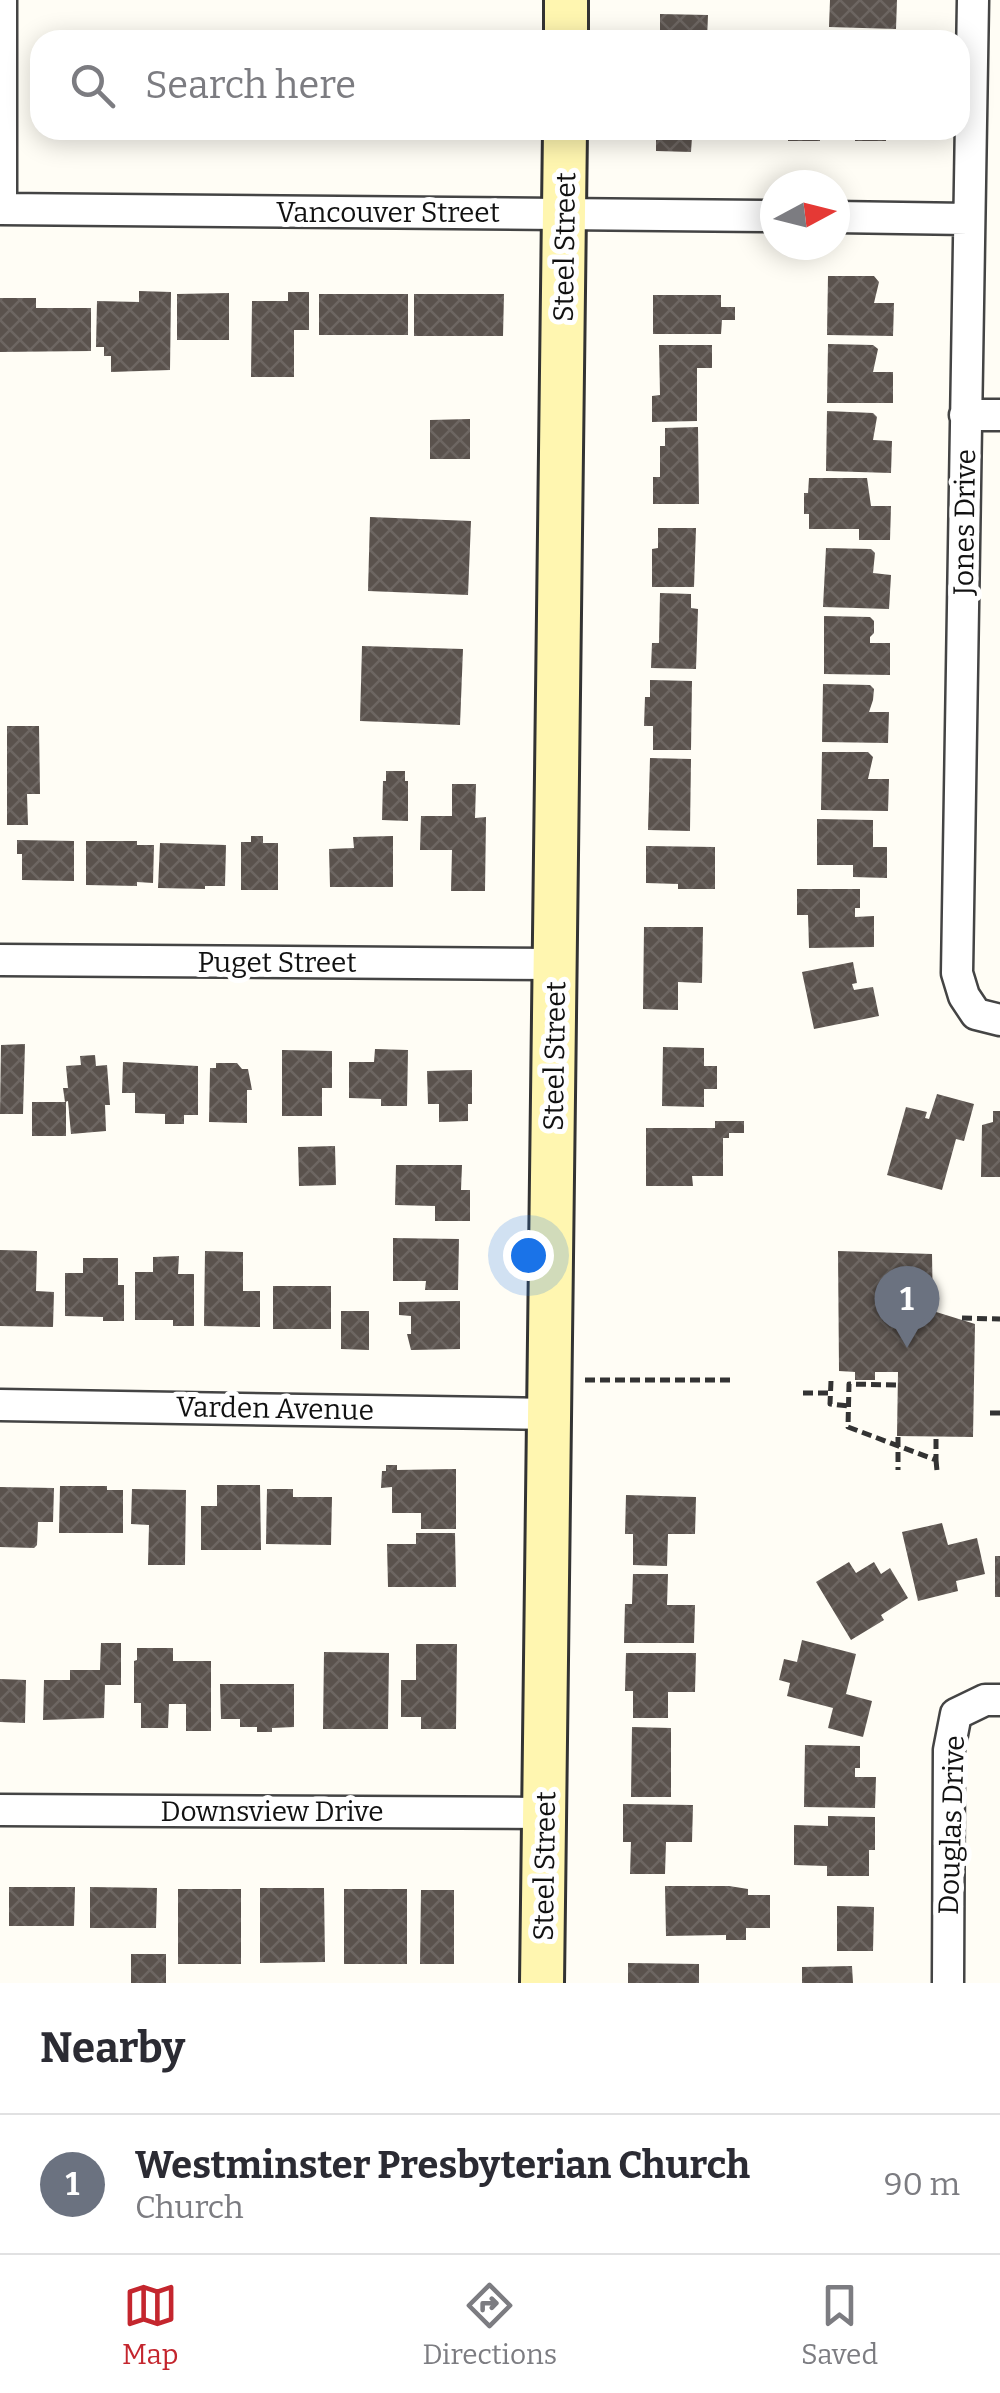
<!DOCTYPE html>
<html lang="en">
<head>
<meta charset="utf-8">
<style>
  body { margin:0; font-family:Bitter,serif; background:#f7f7f7; color:#2b2b33 }
  .compass { position:absolute; left:760px; top:170px; width:90px; height:90px; border-radius:50%; background:#fff; box-shadow:0 5px 25px #0003; rotate:83deg }
  .you { position:absolute; left:528px; top:1255px; width:35px; height:35px; margin:-25px; border:8px solid #fff; border-radius:50%; background:#1a73e8; box-shadow:0 0 0 15px #1a73e833 }
  .badge { display:grid; place-items:center; width:65px; height:65px; border-radius:50%; background:#c4262e; color:#fff; font-size:32px; font-weight:700 }
  .pin { position:absolute; translate:-50% -82px; filter:drop-shadow(0 2px 5px #0008) }
  .pin::after { content:''; position:absolute; top:52px; width:35px; height:30px; background:inherit; clip-path:polygon(0 0,100% 0,50% 100%) }
  .list { margin:0; padding:0; list-style:none }
  h2 { display:flex; justify-content:space-between; align-items:center; height:130px; margin:0; padding:0 40px; font-size:42px }
  h2 small { font-size:32px; font-weight:400; color:#7c7c81 }
  .list li { display:grid; grid-template-columns:65px 1fr auto; gap:30px; align-items:center; box-sizing:border-box; height:140px; padding:0 40px; border-top:2px solid #e1e1e2 }
  .list b { display:block; font-size:38px; white-space:nowrap }
  .list p { margin:0; font-size:32px; white-space:nowrap; color:#7c7c81 }
  .list em { font-size:32px; font-style:normal; color:#7c7c81 }
  .icon { flex:none; width:55px; height:55px; fill:none; stroke:currentColor; stroke-width:2; stroke-linecap:round; stroke-linejoin:round }
  .map { position:relative; flex:none; width:1000px; height:1983px; overflow:hidden }
  .search { position:absolute; background:#fff; box-shadow:0 5px 25px #0003; left:30px; right:30px; top:30px; height:110px; display:flex; align-items:center; gap:25px; box-sizing:border-box; padding:0 35px; border-radius:30px; color:#7c7c81; font-size:38px }
  .sheet { height:270px; background:#fff }
  nav { display:flex; justify-content:space-around; align-items:center; box-sizing:border-box; height:140px; border-top:2px solid #e1e1e2; background:#fff; font-size:28px; color:#7c7c81 }
  nav a { display:grid; justify-items:center; gap:5px }
  nav .on { color:#c4262e }
  .map>svg:first-child { display:block }
  .building { fill:url(#building-cross-hatch) }
  .lines { fill:none; stroke-linecap:round; stroke-linejoin:round }
  .street-casing { stroke:#444; stroke-width:35 }
  .secondary-casing { stroke:#333; stroke-width:48 }
  .path { stroke:#333; stroke-width:5; stroke-dasharray:10 5; stroke-linecap:butt }
  .street { stroke:#fff; stroke-width:30 }
  .secondary { stroke:#fff6b0; stroke-width:42 }
  .labels { text-anchor:middle; stroke-width:10; stroke-linejoin:round; paint-order:stroke }
  .street-label { font-size:28px; fill:#111; stroke:#fff }
</style>
</head>
<body>
<div class="map">
<svg width="1000" height="1983" viewBox="0 0 1000 1983">
  <defs>
    <pattern id="building-cross-hatch" width="8" height="8" patternUnits="userSpaceOnUse" patternTransform="scale(2.5)"><rect width="8" height="8" fill="#5a524d"/><path d="M0 0l8 8M0 8l8-8" fill="none" stroke="#6d6662"/></pattern>
  </defs>
  <rect width="100%" height="100%" fill="#fffdf5"/>
  <!-- building -->
  <path class="building" d="M830,0H897L896,29L829,27Z
    M660,14L708,15L707,40H660Z
    M446,34H497V40H446Z
    M656,130H724L723,138L692,137L691,152L656,151Z
    M788,130H820V141H788Z
    M855,130H886V141H855Z
    M828,276H874L879,282L874,303H894L893,336L827,335Z
    M139,291L171,292L170,370L111,372V356H104V347H96L97,301L139,302Z
    M288,292H309V330H294V377H251L252,301H288Z
    M229,293V340H177V294Z
    M319,294H408V335H319Z
    M414,294H504L503,336H414Z
    M653,295H721V307H735V320H722L721,334H653Z
    M0,298H36V308H91V351L0,352Z
    M828,344L873,345L878,349L873,372H893V403H827Z
    M659,345H712V368H697V421L652,422V396L660,395Z
    M827,411L873,413L877,417L873,440L892,441L891,473L826,471Z
    M470,419V459H430V420Z
    M698,427L699,504H653V477H660V446H665V428Z
    M809,478H867L871,506H891L890,540H859V529H809V514H804V493H808Z
    M370,517L471,521L468,595L368,591Z
    M658,528H696L694,587H652V549L658,548Z
    M826,548L871,549L875,553L873,573L891,575L889,609L823,607Z
    M660,593L691,594V608L698,609L696,669L651,668L652,643H659Z
    M824,616L870,617L874,621V633L870,637V643H890V675L824,674Z
    M362,646L463,649L460,725L360,721Z
    M650,680L692,681L691,750H653V726H644L645,697H650Z
    M823,684L870,685L874,689L873,700L869,712H889L888,743L822,742Z
    M7,726H39L40,794H27L28,825H7Z
    M822,752H868L873,757L868,779H889L888,811L821,810Z
    M650,758L691,759L690,831L648,830Z
    M386,771H405V781H408V821L382,820L383,781H386Z
    M452,784H476L475,818L486,817L485,891H451L452,850H420L421,816H452Z
    M817,819L873,820V847H887V878L853,877V865H817Z
    M251,836H263V843H278V890H241V842H251Z
    M393,836V887H330L329,849L354,848L353,837Z
    M17,840L74,841V881L22,880V854H17Z
    M86,841H137V845H154L153,883L137,882V886L86,885Z
    M160,843L226,845L225,886H205V889L158,888Z
    M646,846L715,847V889H678V884L646,883Z
    M797,889H860V908H855V917L874,916V947L809,948L808,915H797Z
    M644,927H703L702,983L678,982V1010L643,1009Z
    M853,962L857,983L852,984L854,990L873,987L879,1016L814,1029L802,972Z
    M25,1044L23,1114H0L1,1045Z
    M663,1047L704,1048V1066H717V1089H704V1107L662,1106Z
    M375,1049L408,1050L407,1106H381V1099L349,1098V1062H374Z
    M282,1050L332,1051V1088H322V1116H282Z
    M95,1055L96,1066L107,1065L110,1105H105L106,1131L71,1134L68,1101L65,1102L63,1088H68L66,1066L81,1065L80,1056Z
    M123,1062L198,1066V1115H184V1124H165V1114L135,1113V1093H122Z
    M216,1063H237L242,1069H248L252,1090H247V1123L209,1122L210,1068H216Z
    M472,1070V1104H468V1121L439,1122V1104H428L427,1071Z
    M937,1094L974,1104L964,1141L956,1139L942,1190L887,1175L906,1107L927,1112L925,1118L929,1119Z
    M32,1102H66V1136H32Z
    M993,1111H1000V1177H981L982,1125L993,1122Z
    M715,1121H744V1133H729V1138H723V1176H692L693,1186H646V1128H715Z
    M335,1146L336,1185L299,1186L298,1147Z
    M396,1165H462L461,1190H470V1221H435V1206L395,1205Z
    M393,1238L459,1239L458,1290H425L426,1281H393Z
    M0,1250L37,1251L36,1291L54,1292L53,1327L0,1326Z
    M205,1251L243,1252V1291H260V1327L204,1326Z
    M838,1251L932,1254L933,1311L975,1324L973,1437L897,1436L898,1372H875V1380H855V1372L839,1371Z
    M179,1256L178,1274H194V1326H173V1320H135V1272H153V1257Z
    M83,1258H118V1285H124V1321H103V1317L65,1316V1273H83Z
    M273,1286H331V1329H273Z
    M460,1301V1349L411,1350L407,1334H411V1316L399,1315V1302Z
    M341,1311H369V1350L341,1349Z
    M386,1465H397V1470L456,1469V1529H421V1513H392V1487L381,1488L382,1471H386Z
    M217,1485H260L261,1550H201V1506H217Z
    M60,1486H107V1490H123V1533H59Z
    M0,1487L54,1488L53,1522H38L37,1545L34,1548L0,1547Z
    M132,1489L186,1490L185,1565H148L149,1525L131,1524Z
    M267,1489H293V1497H332L331,1545L266,1544Z
    M626,1495L696,1497L695,1534H668L667,1566L633,1565V1534H625Z
    M942,1523L948,1545L977,1538L985,1574L956,1581L958,1591L918,1601L902,1532Z
    M416,1533H455L456,1587H388L387,1544H416Z
    M995,1556H1000V1597H995Z
    M849,1562L856,1573L874,1562L881,1574L890,1568L908,1598L881,1615L884,1620L851,1640L816,1582Z
    M633,1574H668L667,1605H695L694,1643H624L625,1604H632Z
    M802,1640L856,1654L846,1694L872,1701L863,1737L828,1728L833,1708L787,1696L790,1683L779,1680L784,1659L797,1662Z
    M101,1643H121V1685H105L104,1718L43,1720L44,1680H70V1670H100Z
    M416,1644H457L456,1729H421V1717H401V1680H416Z
    M137,1648H173V1661H211V1731H186V1704H169L168,1728H141V1703H134V1661L137,1660Z
    M324,1652L389,1653L388,1729H323Z
    M626,1653H696L695,1692H668V1718H633V1691H625Z
    M0,1679L26,1680L25,1723L0,1722Z
    M220,1684H294V1727L272,1728V1732H257V1727H240V1719H221Z
    M632,1727L671,1728V1797H631Z
    M805,1745L860,1746V1768H855V1777H876L875,1808L804,1807Z
    M623,1804L693,1805L692,1842H666L665,1874H630L631,1842H623Z
    M828,1816L875,1817V1850H869V1876H827V1866L794,1865V1825L828,1826Z
    M665,1886H729L748,1889V1895H770V1928H746V1940H726V1935L666,1936Z
    M9,1887H75L74,1926H9Z
    M90,1887L157,1888L156,1928H90Z
    M260,1888H324L325,1962L260,1963Z
    M178,1889H241V1964H178Z
    M344,1889H407V1964H344Z
    M421,1890H454V1964H420Z
    M837,1906L874,1907L873,1951H837Z
    M131,1954H166V1983H131Z
    M628,1963L699,1964V1983H628Z
    M852,1966L853,1983H802V1967Z"/>
  <g class="lines">
    <defs>
      <path id="street" d="M1,0V209
        M973,0L957,973L964,996L976,1014L1000,1020
        M0,209L775,216
        M835,217L968,219
        M965,415H1000
        M0,960L555,964
        M0,1405L550,1414
        M0,1810L544,1813
        M948,1983L949,1750L956,1714L985,1700H1000"/>
      <path id="secondary" d="M566,40V0
        M542,1983L565,130"/>
    </defs>
    <!-- street casing -->
    <use href="#street" class="street-casing"/>
    <!-- secondary casing -->
    <use href="#secondary" class="secondary-casing"/>
    <!-- path -->
    <path class="path" d="M962,1318L1000,1319
      M585,1380H730
      M831,1381L830,1404L849,1406
      M896,1385L849,1384L848,1427L936,1460V1439
      M803,1393H830
      M990,1413H1000
      M898,1437V1470
      M936,1460L937,1471"/>
    <!-- street -->
    <use href="#street" class="street"/>
    <!-- secondary -->
    <use href="#secondary" class="secondary"/>
  </g>
  <g class="labels">
    <!-- street labels -->
    <g class="street-label">
      <text x="388" y="222">Vancouver Street</text>
      <text transform="translate(564 247) rotate(-89)" y="10">Steel Street</text>
      <text transform="translate(964 522) rotate(-89)" y="10">Jones Drive</text>
      <text x="277" y="972">Puget Street</text>
      <text transform="translate(554 1056) rotate(-89)" y="10">Steel Street</text>
      <text transform="translate(275 1408) rotate(1)" y="10">Varden Avenue</text>
      <text x="272" y="1821">Downsview Drive</text>
      <text transform="translate(951 1825) rotate(-88)" y="10">Douglas Drive</text>
      <text transform="translate(544 1866) rotate(-89)" y="10">Steel Street</text>
    </g>
  </g>
</svg>
<svg class="compass" viewBox="-18 -18 36 36"><path d="M0-13l5 13h-10z" fill="#e53935"/><path d="M0 13l5-13h-10z" fill="#7c7c81"/></svg>
<div class="you"></div>
<div class="pin badge" style="left:907px;top:1348px;background:#6b7280">1</div>
<div class="search"><svg class="icon" aria-label="search" viewBox="0 0 24 24"><circle cx="10" cy="10" r="6"/><path d="M15 15l6 6"/></svg>Search here</div>
</div>
<section class="sheet">
<h2>Nearby<small></small></h2>
<ul class="list">
<li><span class="badge" style="background:#6b7280">1</span><div><b>Westminster Presbyterian Church</b><p>Church</p></div><em>90 m</em></li>
</ul>
</section>
<nav>
<a class="on"><svg class="icon" aria-label="map" viewBox="0 0 24 24"><path d="M3 6l6-2 6 2 6-2v14l-6 2-6-2-6 2zM9 4v14M15 6v14"/></svg>Map</a>
<a><svg class="icon" aria-label="directions" viewBox="0 0 24 24"><path d="M12 3l9 9-9 9-9-9zM9 14v-3h6M13 9l2 2-2 2"/></svg>Directions</a>
<a><svg class="icon" aria-label="saved" viewBox="0 0 24 24"><path d="M7 4h10v16l-5-4-5 4z"/></svg>Saved</a>
</nav>
</body>
</html>
